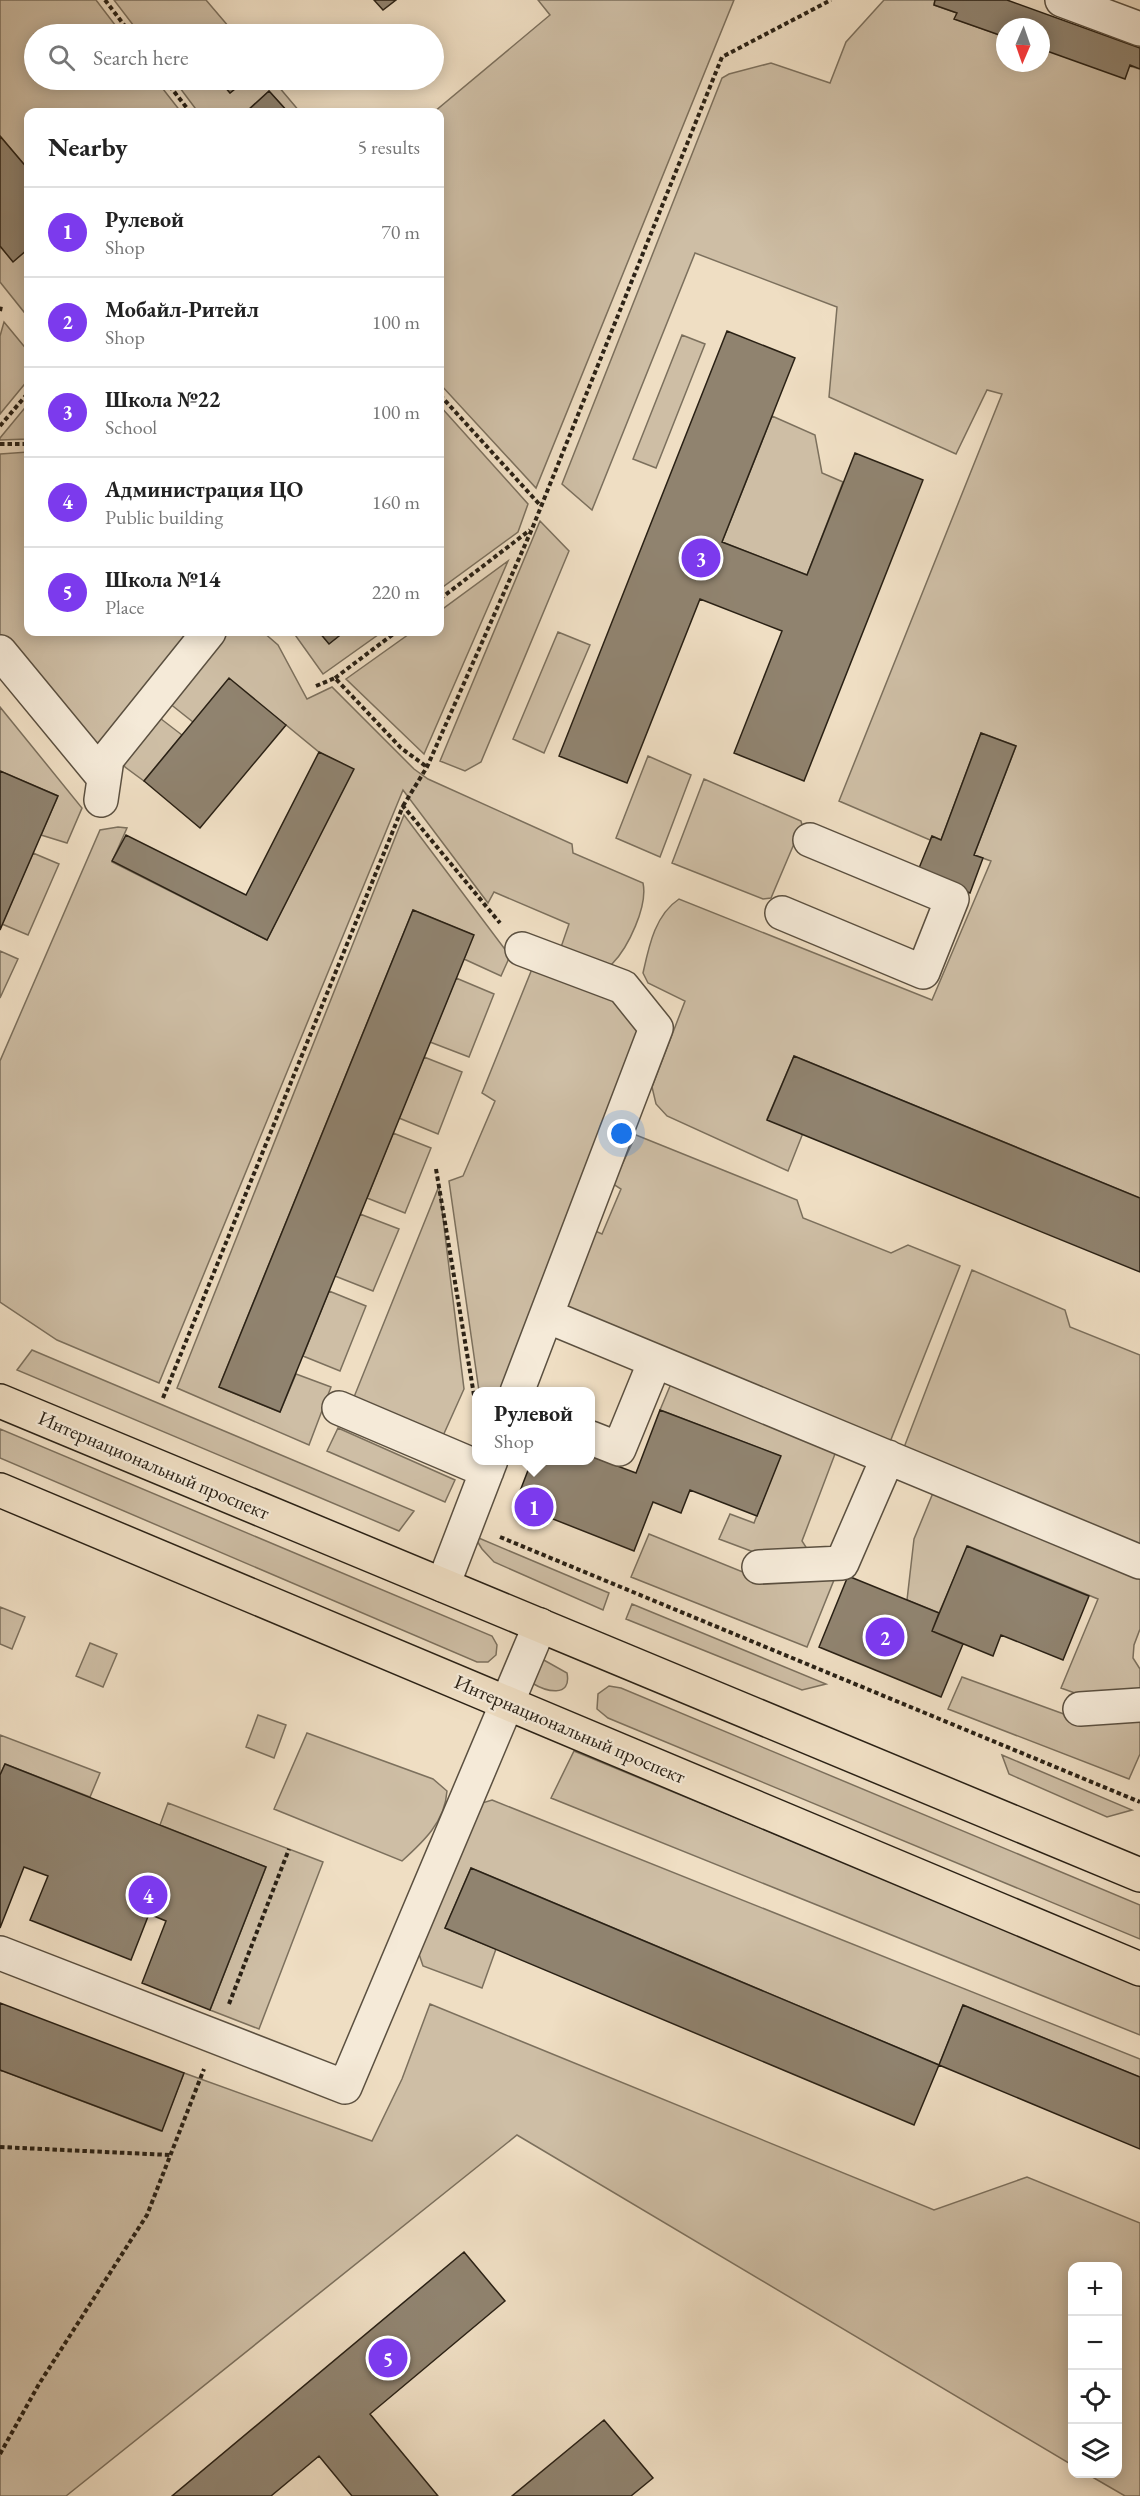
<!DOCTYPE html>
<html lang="en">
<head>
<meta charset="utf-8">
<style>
  body { margin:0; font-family:"EB Garamond",serif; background:#f6f6f6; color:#222 }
  .controls { position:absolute; right:18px; bottom:18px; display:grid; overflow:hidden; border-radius:12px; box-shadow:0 3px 15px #0003 }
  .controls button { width:54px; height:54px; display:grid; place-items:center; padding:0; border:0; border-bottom:2px solid #e0e0e0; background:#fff; color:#222; font:30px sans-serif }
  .compass { position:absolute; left:996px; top:18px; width:54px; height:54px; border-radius:50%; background:#fff; box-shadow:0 3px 15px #0003; rotate:182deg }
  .you { position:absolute; left:622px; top:1134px; width:21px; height:21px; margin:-15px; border:4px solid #fff; border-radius:50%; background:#1a73e8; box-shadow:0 0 0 9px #1a73e833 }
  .badge { display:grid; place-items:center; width:39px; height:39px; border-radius:50%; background:#7c3aed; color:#fff; font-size:20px; font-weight:700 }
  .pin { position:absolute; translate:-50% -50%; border:3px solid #fff; box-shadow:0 2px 6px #0006 }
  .popup { position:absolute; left:472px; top:1387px; width:123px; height:78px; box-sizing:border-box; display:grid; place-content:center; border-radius:12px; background:#fff; filter:drop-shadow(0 2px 4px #0005); font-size:20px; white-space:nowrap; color:#767676 }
  .popup b { font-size:22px; color:#222 }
  .popup::after { content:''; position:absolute; left:50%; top:100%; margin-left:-12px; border:12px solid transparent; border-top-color:#fff }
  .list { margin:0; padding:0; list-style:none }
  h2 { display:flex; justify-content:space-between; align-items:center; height:78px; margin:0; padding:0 24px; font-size:26px }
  h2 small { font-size:20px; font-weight:400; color:#767676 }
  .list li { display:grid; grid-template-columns:39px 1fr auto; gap:18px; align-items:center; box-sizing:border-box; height:90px; padding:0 24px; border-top:2px solid #e0e0e0 }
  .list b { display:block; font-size:22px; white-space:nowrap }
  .list p { margin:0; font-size:20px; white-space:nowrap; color:#767676 }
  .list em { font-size:20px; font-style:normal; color:#767676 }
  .icon { flex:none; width:33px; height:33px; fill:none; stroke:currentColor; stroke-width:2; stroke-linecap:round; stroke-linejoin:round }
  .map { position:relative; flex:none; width:1140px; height:2496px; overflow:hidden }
  .search { position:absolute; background:#fff; box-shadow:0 3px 15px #0003; left:24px; top:24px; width:420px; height:66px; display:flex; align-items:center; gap:15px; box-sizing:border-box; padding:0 21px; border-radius:33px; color:#767676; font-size:22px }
  .panel { position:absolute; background:#fff; box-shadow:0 3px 15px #0003; left:24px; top:108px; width:420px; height:528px; border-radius:12px }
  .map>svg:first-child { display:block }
  .green { fill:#cebea5; stroke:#7c705d; stroke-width:1.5 }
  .building { fill:#90836f; stroke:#2a2115; stroke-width:1.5 }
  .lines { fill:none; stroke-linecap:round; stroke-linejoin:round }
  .minor-casing { stroke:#5b5040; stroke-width:36 }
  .major-casing { stroke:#2a2115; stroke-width:36 }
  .path { stroke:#2a2115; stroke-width:4; stroke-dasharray:4.5 3; stroke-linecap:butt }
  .minor { stroke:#f5ead8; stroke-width:33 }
  .major { stroke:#efdec3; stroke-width:33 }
  .labels { text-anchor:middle; stroke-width:4.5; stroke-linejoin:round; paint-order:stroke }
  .street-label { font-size:20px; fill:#2a2115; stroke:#f5ead8 }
</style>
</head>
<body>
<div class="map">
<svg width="1140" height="2496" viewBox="0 0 1140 2496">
  <rect width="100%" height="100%" fill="#efdec3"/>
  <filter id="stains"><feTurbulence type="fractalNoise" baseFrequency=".00333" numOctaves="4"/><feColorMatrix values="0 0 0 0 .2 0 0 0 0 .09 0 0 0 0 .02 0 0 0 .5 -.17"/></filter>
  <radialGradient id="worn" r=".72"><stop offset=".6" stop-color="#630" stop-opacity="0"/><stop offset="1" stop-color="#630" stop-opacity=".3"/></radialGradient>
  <!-- green -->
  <path class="green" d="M0,0H96L122,34H34V80H156L181,112H28V169L0,136Z
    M114,0H206L235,34H140Z
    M538,0H734L536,488L440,384V112H434L550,15Z
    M884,0H935L934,5L957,13L955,19L1005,37V63H1041V42L1140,69V1198L794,1056L767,1119L803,1133L788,1171L667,1116L656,1104L652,1087L685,1001L648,983L643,973C649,946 655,915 679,899L932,1000L991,861L974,855L1016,746L981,733L941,840L932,836L930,840L839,801L1002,394L987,390L956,454L829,397L837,307L695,253L592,510L562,484L722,78L729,74L771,63L830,83L846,42Z
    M174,80H219L230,93L246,80H273L300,112H288L269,91L246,112H198Z
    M0,246L13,261L28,249V317L0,282Z
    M4,322L28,351V380L0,414V336Z
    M682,335L705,344L656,468L633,459Z
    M28,404V439L0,440V438Z
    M440,406L528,504L518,532L440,589Z
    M772,416L815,435L822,473L843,482L807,575L722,542Z
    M28,452V632H188L93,760L0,649V454Z
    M540,521L569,551L481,762L465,771L440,761Z
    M508,561L424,754L346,679L412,632H440V611Z
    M222,632H263L278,645L307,699L332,687L414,769L428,779L572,844L573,853L643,883C648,906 628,948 612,964L597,966L559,953L569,924L494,892L488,903L403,790L159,1383L57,1340L0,1302V1061L100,830L118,827L127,828L112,862L267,940L353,769L319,752L286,725L193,722L164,699Z
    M293,632H319L329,643L344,632H382L323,674Z
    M558,632L590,645L544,753L513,739Z
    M0,707L82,808L67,843L41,835L58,796L0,771Z
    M152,712L182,735L144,781L125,767L120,756Z
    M648,756L691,775L660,857L616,838Z
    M704,779L801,821L802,825L771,898L763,899L672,863Z
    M404,815L510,956L501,976L464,959L473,935L413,910L219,1387L280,1412L296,1374L331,1387L309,1445L177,1388Z
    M33,853L59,864L28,935L2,924Z
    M0,951L18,959L0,998Z
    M534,964L631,1008L640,1030L507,1391H479L449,1181L463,1176L495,1101L482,1093Z
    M456,978L494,994L469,1057L430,1042Z
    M424,1057L462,1072L438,1134L399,1118Z
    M393,1133L431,1148L405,1213L367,1198Z
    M636,1135L797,1200L803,1218L891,1253L908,1245L960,1266L890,1442L564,1310L593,1230L602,1234L621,1189L613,1184Z
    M439,1186L464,1389L442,1438L354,1397Z
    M360,1214L399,1229L373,1291L335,1276Z
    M972,1270L1065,1310L1070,1327L1140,1355V1551L903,1450Z
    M329,1291L366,1306L340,1371L303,1356Z
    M32,1350L414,1511L399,1531L17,1370Z
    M673,1379L838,1446L802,1541L811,1555L767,1557L719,1539L730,1514L754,1523L780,1456L660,1410Z
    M338,1428L455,1480L445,1502L327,1451Z
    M0,1429L492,1636L497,1645L496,1655L488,1662H477L0,1458Z
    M935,1488L1140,1573V1629L1134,1645L1133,1658L1140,1669V1693L1083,1696L1061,1688L1098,1599L968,1546L939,1613L907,1600L914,1539Z
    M649,1534L760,1579L836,1575L807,1647L631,1577Z
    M474,1536L609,1593L603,1610L494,1562L482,1549Z
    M632,1604L826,1684L802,1690L626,1619Z
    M0,1607L25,1617L12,1649L0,1644Z
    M90,1643L117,1654L103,1687L76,1676Z
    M542,1659L567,1673C572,1699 545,1691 532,1683Z
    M962,1677L1083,1721L1140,1718V1754L1129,1779L948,1709Z
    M609,1686L621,1688L1140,1905V1939L608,1718L597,1709L598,1694Z
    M258,1715L286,1725L274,1758L246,1747Z
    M307,1733L433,1779L447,1791C445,1822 423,1842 402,1861L274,1809Z
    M0,1735L100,1773L90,1797L5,1764L0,1775Z
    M574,1751L1140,1985V2035L551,1798Z
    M1002,1755L1132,1810L1107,1817L1009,1774Z
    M492,1800L1140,2059V2077L963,2005L939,2065L471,1868L445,1928L496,1949L482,1988L423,1966L415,1942L472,1806Z
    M168,1803L323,1862L259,2029L210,2010L266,1867L160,1825Z
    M430,2004L934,2210L1027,2177L1140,2223V2496H1125L1087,2474H1118V2266H1072V2465L517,2135L66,2496H0V2070L161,2131L184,2073L372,2141L402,2079Z"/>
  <!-- building -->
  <path class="building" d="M374,0H396L383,10Z
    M935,0H1007L1140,48V69L1130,65L1125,79L1044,50L1046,44L1041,42V27H1005V37L954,19L957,13L934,5Z
    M219,80H246L230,93Z
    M269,91L288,112H246Z
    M0,136L28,169V249L13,262L0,246Z
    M727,331L795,358L722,542L807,575L855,453L923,480L804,781L734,753L782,631L700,599L627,783L559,756Z
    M319,632H344L329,644Z
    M229,678L286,725L200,828L144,781Z
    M981,733L1016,746L974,855L983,858L970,893L917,873L932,836L941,840Z
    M319,752L354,769L267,940L112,861L126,835L246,895Z
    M0,771L58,796L0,930Z
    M413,910L474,935L280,1412L219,1387Z
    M794,1056L1140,1198V1272L767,1120Z
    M660,1410L781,1456L757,1516L690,1490L681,1513L653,1502L634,1551L515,1504L532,1460H591V1456L636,1473Z
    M967,1546L1089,1596L1063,1660L1001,1635L993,1656L932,1631Z
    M848,1576L939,1613L932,1631L963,1644L941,1697L819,1647Z
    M5,1764L266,1867L210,2010L142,1983L166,1921L149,1914L131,1960L30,1920L48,1876L24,1867L0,1928V1775Z
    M471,1868L939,2065L914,2125L445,1928Z
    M0,2003L184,2073L162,2131L0,2070Z
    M963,2005L1140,2077V2149L939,2065Z
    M464,2252L505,2301L370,2414L438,2496H352L319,2456L271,2496H172Z
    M604,2420L653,2478L631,2496H512Z"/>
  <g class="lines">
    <defs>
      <path id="minor" d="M1062,0L1140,29
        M0,652L104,778
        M101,800L107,759L209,632
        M782,913L923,972L952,899L810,840
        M547,1316L1140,1562
        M517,1392L656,1028L623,987L522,949
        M339,1408L487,1471
        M591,1438L619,1449L655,1361
        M759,1567L842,1563L888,1457
        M443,1585L491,1460
        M1080,1709L1140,1705
        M0,1953L345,2087L540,1625"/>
      <path id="major" d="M0,1401L1140,1875
        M0,1490L1140,1969"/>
    </defs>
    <!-- minor casing -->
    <use href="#minor" class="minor-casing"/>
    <!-- major casing -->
    <use href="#major" class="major-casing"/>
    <!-- path -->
    <path class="path" d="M105,0L131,34
      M165,80L190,112
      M0,311L1,306
      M440,395L540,505
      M0,426L28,393
      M0,444H28
      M440,599L530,530
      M335,678L396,632
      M316,686L335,678L401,748L427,767
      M403,806L427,767L532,529L722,57L831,0
      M436,1169L477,1413
      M163,1398L403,806L500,923
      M500,1537L1140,1802
      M229,2004L289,1849
      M0,2147L170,2155
      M0,2454L39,2384L147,2215L204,2069"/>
    <!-- minor -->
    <use href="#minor" class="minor"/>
    <!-- major -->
    <use href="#major" class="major"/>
  </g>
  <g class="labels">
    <!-- street labels -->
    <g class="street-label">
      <text transform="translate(154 1465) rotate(23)" y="7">Интернациональный проспект</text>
      <text transform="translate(570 1729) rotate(23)" y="7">Интернациональный проспект</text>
    </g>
  </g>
  <rect width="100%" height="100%" filter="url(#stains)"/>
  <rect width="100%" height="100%" fill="url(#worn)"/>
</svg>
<div class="controls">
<button>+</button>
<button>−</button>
<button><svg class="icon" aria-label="locate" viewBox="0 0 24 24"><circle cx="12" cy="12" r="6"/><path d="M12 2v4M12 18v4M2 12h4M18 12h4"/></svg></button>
<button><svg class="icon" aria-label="layers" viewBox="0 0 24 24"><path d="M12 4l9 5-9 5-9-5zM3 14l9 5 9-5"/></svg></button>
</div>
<svg class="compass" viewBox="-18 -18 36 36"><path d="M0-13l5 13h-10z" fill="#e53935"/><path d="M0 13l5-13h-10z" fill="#767676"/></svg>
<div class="you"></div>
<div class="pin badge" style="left:534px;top:1507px">1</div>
<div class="popup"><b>Рулевой</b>Shop</div>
<div class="pin badge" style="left:885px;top:1637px">2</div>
<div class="pin badge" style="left:701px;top:558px">3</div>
<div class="pin badge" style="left:148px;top:1895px">4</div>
<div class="pin badge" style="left:388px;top:2358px">5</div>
<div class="search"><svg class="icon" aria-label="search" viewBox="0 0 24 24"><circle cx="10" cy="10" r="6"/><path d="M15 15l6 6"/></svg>Search here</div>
<section class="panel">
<h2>Nearby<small>5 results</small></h2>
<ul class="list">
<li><span class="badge">1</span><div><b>Рулевой</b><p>Shop</p></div><em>70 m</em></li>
<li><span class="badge">2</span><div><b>Мобайл-Ритейл</b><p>Shop</p></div><em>100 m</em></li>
<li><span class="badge">3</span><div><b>Школа №22</b><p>School</p></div><em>100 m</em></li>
<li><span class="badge">4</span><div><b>Администрация ЦО</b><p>Public building</p></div><em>160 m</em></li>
<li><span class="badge">5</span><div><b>Школа №14</b><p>Place</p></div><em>220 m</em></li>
</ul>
</section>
</div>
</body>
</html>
